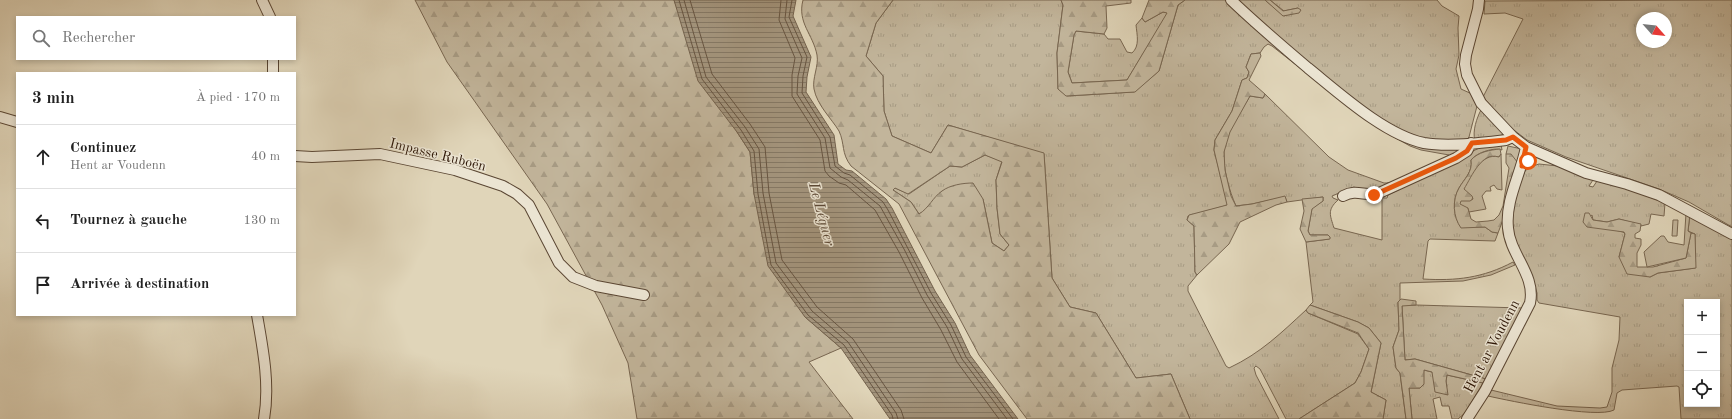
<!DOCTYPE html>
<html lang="fr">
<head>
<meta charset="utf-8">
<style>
  body { margin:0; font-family:"Old Standard TT",serif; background:#f6f6f6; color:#222 }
  .controls { position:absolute; right:12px; bottom:12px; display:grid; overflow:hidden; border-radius:0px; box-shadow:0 2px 6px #0003 }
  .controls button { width:36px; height:36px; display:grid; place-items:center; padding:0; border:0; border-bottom:1px solid #e0e0e0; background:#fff; color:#222; font:20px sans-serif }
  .compass { position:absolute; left:1636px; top:12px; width:36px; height:36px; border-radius:50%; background:#fff; box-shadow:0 2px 6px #0003; rotate:117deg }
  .stop { position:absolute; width:12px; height:12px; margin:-9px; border:3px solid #ea580c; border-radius:50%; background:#fff }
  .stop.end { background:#ea580c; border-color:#fff; box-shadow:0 1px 4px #0008 }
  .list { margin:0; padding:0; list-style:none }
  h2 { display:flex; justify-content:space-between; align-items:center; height:52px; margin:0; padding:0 16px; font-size:17px }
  h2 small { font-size:13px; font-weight:400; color:#767676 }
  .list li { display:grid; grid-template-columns:26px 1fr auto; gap:12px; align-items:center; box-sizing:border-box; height:64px; padding:0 16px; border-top:1px solid #e0e0e0 }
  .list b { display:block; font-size:15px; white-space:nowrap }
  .list p { margin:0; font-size:13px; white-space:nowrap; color:#767676 }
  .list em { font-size:13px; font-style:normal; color:#767676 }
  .icon { flex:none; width:22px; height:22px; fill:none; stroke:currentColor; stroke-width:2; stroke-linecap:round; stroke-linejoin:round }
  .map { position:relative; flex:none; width:1732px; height:419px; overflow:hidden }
  .search { position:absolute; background:#fff; box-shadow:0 2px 6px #0003; left:16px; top:16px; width:280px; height:44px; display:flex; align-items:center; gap:10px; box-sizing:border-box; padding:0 14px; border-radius:0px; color:#767676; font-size:15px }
  .panel { position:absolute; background:#fff; box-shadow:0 2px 6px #0003; left:16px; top:72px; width:280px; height:244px; border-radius:0px }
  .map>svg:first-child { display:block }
  .grass { fill:url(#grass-tufts); stroke:#786650; fill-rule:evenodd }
  .forest { fill:url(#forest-firs); stroke:#786650; fill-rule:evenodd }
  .garden { fill:#c2b59b; stroke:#786650 }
  .water { fill:url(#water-rules); stroke:#74624d }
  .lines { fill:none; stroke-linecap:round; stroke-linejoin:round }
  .shore { stroke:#685541; stroke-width:1 }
  .minor-casing { stroke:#5a4633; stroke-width:12 }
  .minor { stroke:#ebe4d2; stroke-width:10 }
  .route { stroke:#ea580c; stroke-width:5 }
  .labels { text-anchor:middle; stroke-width:3; stroke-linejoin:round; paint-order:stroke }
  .street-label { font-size:14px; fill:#2d1606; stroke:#ebe4d2 }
  .water-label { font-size:15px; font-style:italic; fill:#5c4835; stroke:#ebe4d2 }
</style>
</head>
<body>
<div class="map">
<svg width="1732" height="419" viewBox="0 0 1732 419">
  <defs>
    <pattern id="grass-tufts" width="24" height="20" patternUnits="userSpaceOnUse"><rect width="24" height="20" fill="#c2b59b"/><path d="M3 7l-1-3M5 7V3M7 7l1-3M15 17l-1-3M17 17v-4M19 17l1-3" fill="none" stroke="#a79b84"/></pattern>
    <pattern id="forest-firs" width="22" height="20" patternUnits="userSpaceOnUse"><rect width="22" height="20" fill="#c2b59b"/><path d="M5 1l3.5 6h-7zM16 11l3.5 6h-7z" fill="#a79b84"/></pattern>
    <pattern id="water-rules" width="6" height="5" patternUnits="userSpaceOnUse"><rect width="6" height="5" fill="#a3947c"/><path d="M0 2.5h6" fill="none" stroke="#857864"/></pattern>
  </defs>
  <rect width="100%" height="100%" fill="#e0d5b9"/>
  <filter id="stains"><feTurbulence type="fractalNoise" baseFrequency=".005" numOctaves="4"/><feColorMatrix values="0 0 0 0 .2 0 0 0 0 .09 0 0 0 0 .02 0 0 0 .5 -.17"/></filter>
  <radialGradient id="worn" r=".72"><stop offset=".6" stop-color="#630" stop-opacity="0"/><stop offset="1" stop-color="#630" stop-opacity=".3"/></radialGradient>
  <!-- grass -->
  <path class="grass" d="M893,0H1061L1063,5L1057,53L1058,89L1067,96L1134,92L1159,71L1178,5L1185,0H1228L1270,39L1340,96L1374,121L1411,141L1420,144L1446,147H1466C1453,163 1397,183 1376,191L1366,193L1354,187L1332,196L1333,198L1338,200C1327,210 1330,215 1334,228L1382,240V198H1387L1388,195C1408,185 1428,176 1447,166C1467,157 1478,143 1501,144L1502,150C1495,147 1477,152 1471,160C1473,172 1464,179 1459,188C1452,200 1453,217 1461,227H1485L1492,232L1498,233L1495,241L1430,239L1428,241L1423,279C1456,281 1483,278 1513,262L1515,265L1491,275L1463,281L1400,283V300L1398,302L1399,330L1393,347L1396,368L1400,373L1406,419H1383L1386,400L1371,392L1381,343L1369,328L1358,322L1310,305L1313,302L1306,242L1329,239L1330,237L1328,235H1310L1308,231L1312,208L1323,201V197L1287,202L1285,197L1252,204L1236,206C1229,190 1223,169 1224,152C1225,133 1241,112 1250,96L1263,98L1265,94L1329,157L1348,170L1384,183C1397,184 1437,163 1449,155L1421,150L1410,146L1387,133L1356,112L1272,46L1268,44L1264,47L1260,53L1251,54L1246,67L1249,72L1247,78L1242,80L1232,111L1215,140L1214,150L1228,205L1188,216L1187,220L1194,226L1195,272L1197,275L1188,286V291L1226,366L1229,368C1261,353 1281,333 1306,310L1308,313L1358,334L1369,349L1361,372L1355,383L1299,419H1286L1260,369L1256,366L1254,368L1256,375L1279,419H1190L1171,374L1136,378L1096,313L1070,307L1052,278L1044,154L948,125L931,153L892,136L884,111L883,76L866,56L876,23Z
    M1233,0H1265L1284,16L1296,12L1298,8L1284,11L1270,0H1437L1442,6L1459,16L1458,28L1459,55L1456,69L1461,89L1472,94L1477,106L1469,137L1466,140L1451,142L1408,136L1367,112Z
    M1732,0V227L1689,202L1659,189L1566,157L1527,140L1510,127L1483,97L1523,19L1505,13L1484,14L1485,1ZM1642,18H1666V42H1642Z
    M1163,12L1168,13L1127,80L1072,83L1068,72L1074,35L1076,31L1104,34L1108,39H1120L1127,52L1132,53C1140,46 1137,35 1136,25L1142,18L1145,22Z
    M1481,110L1503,133L1501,137L1475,140C1472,132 1477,117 1481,110Z
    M1508,146L1522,149L1518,163L1506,154Z
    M985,155L1002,161L996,180L997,208L1000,234L1009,245L1004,251L992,243L983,199L942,191L924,211L919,214L911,202L893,190L895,188L909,194L950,166L962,167Z
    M1539,164L1558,166L1591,179L1593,180L1589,186L1593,187L1597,181H1599L1628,189L1665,203L1664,216L1651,214L1649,224L1641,226V225L1619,219L1607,222L1593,220L1592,215L1583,222L1623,232L1625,234L1619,257L1650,277L1658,273L1695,268V234L1688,231L1690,214L1732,238V419H1681L1679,387L1677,386L1622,390L1617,393L1614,410C1597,419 1510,401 1488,396L1491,390L1557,406L1600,408L1607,407L1612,392V368L1619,340L1620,317L1539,303L1537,300V293L1535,286L1513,240L1512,208L1522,178L1525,171L1530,167ZM1687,302H1717V404H1687Z
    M1402,305H1416L1522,308V312L1486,379L1415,359L1405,360Z
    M1424,370L1432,372L1447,395L1446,381L1447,375L1483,383L1465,413L1458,419H1452L1449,406H1442L1440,397L1433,399L1437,419H1412L1409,388H1420Z"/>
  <!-- forest -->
  <path class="forest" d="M415,0H674L681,19L737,132L750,152L754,194L805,317L841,348L809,362L853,419H637L628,363L602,305L547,204L447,62Z
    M803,0H893L876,23L866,56L883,76L884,111L892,136L931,153L948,125L1044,153L1052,278L1070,307L1096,313L1136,378L1171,374L1190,419H1027L979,355L899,204L851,166C841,153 845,144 839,131C831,118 817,105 814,89C812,78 819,66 817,55C813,34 797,23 803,0ZM985,155L1002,162L996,180L997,208L1000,234L1009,245L1004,251L992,243L983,199L973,183C963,183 950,185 942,191C933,197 929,208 919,214L911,202L893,190L895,188L908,194L950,166L962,167Z
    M1061,0H1131V3L1106,6L1107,28L1104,34L1076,31L1074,35L1068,72L1072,83L1127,80L1167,13L1163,12L1145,22L1142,18L1149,0H1185L1178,5L1159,71L1135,92L1066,96L1058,89L1057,53L1063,5Z
    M1265,0H1270L1283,11L1298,8L1301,10L1299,13L1283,16Z
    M1260,53L1261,56L1249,80L1265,94L1263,98L1250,96L1230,132L1224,152L1225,170L1231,196L1236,206L1252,204L1285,196L1287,202L1276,205L1240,222L1229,244L1197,275L1195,272L1194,226L1187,220L1189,215L1227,205L1214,150L1215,140L1232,111L1242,80L1247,78L1249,72L1246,67L1251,54Z
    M1500,149L1501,154L1499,157C1476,151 1475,182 1473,197C1472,200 1469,204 1468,208L1471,219L1476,222L1488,221L1494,220L1499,215L1503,206L1509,168L1506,163V154H1511L1518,163L1504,217L1498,233L1492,232L1485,227L1461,228C1453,217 1452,200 1459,188C1464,179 1473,172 1471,160C1478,152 1490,150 1500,149Z
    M1323,197V201L1312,209L1308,231L1310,235H1328L1330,237V239L1306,242L1300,229L1304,211L1302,199Z
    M1585,213H1589L1593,220L1607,222L1619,219L1641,224L1640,231L1635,234V238L1641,239V245L1637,253V267H1653L1686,258L1691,233L1695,234L1696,268L1658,273L1650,277L1627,274L1619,257L1625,234L1624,232L1587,227L1583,222Z
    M1401,299L1416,301V305L1402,306L1405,360L1415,359L1486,379L1483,383L1447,375L1446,381L1448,395L1435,392L1432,372L1424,370V384L1420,388H1409L1412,419H1406L1400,373L1396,368L1393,347L1399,330L1398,302Z
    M1310,305L1358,322L1369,328L1381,343L1371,392L1386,400L1383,419H1299L1355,383L1361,372L1369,349L1358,333L1308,313L1306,310Z"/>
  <!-- garden -->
  <path class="garden" d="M1501,154L1502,190L1497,189L1494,185L1490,187L1491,191H1486L1482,196L1486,209L1469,212L1468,208L1460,204L1461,201H1470L1473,199L1472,196L1464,189C1472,176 1481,152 1499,157Z
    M1686,213L1690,214L1688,231L1691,233L1686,258L1647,267L1644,252L1661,236H1664L1668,242L1684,245Z
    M1673,220H1678L1677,236H1672Z"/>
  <!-- water -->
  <path class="water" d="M674,0H796L793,16L811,57L807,77L806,92L834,135L838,164L846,170L852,171L886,199L892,208L935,291L955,323L970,355L1018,419H890L841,348L805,317L768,266L754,194L750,152L737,132L698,81Z"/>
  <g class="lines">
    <!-- shore -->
    <path class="shore" d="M679,0L702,79L741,130L754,151L758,194L771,265L808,315L844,345L892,415L893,419
      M684,0L706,77L745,127L759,149L763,193L776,263L812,311L848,342L896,413L898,419
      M690,0L712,74L750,124L765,147L769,193L782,260L817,307L853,339L901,410L904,419
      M781,0L779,20L795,58L792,75V96L820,140L825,171L829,176L839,183L846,185L875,210L899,252L922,298L941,330L957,362L999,419
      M787,0L785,19L802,58L798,76L797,94L825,138L830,168L841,177L848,180L880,206L904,249L927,295L947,327L962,359L1007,419
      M792,0L789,17L807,57L803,76L802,93L830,137L835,166L844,173L850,175L883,202L888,210L931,293L951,325L966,357L1013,419"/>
    <defs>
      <path id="minor" d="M262,0L270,17
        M1231,0C1256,24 1282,46 1308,68C1339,93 1385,135 1424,143C1449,147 1481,143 1506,140L1513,137
        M1479,0L1478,9L1466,55L1465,64L1467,75L1481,103L1513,137L1526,147L1586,173L1627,184L1659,195L1732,234
        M273,73V59
        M0,117L17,122
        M295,156L312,157L380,154L455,170L503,186L517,194L529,205L559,263L573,277L596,286L644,295
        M1343,196C1357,189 1363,196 1377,194L1456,158L1467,151L1471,143
        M257,315C263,349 270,385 264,419
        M1467,419L1485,391L1530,303C1536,275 1510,255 1508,228C1505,200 1521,174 1526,147"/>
    </defs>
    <!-- minor casing -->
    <use href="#minor" class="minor-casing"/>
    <!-- minor -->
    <use href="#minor" class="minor"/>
  </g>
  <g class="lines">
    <!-- route -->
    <path class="route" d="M1374,195L1456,158L1467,151L1472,143L1506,140L1513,137L1526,147L1522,166L1528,161"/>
  </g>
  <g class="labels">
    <!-- street labels -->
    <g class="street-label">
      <text transform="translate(438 154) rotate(14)" y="5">Impasse Ruboën</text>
      <text transform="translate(1491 346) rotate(-62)" y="5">Hent ar Voudenn</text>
    </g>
    <!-- water labels -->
    <g class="water-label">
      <text transform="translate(822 214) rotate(75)" y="5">Le Léguer</text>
    </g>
  </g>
  <rect width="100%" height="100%" filter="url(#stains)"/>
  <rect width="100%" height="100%" fill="url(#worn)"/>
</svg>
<div class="controls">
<button>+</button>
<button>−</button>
<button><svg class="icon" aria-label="locate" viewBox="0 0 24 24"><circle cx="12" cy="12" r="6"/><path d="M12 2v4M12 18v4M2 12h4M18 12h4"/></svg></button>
</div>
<svg class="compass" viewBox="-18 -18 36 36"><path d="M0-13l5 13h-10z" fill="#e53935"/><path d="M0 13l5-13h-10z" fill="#767676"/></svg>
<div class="stop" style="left:1528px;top:161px"></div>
<div class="stop end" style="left:1374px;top:195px"></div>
<div class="search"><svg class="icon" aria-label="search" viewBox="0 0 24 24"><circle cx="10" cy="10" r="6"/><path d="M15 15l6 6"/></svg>Rechercher</div>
<section class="panel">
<h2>3 min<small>À pied · 170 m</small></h2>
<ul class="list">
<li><svg class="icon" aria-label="ahead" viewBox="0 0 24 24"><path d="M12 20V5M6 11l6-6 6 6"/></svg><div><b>Continuez</b><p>Hent ar Voudenn</p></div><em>40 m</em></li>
<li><svg class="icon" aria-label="left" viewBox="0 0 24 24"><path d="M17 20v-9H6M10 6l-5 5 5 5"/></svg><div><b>Tournez à gauche</b></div><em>130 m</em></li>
<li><svg class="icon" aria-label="arrive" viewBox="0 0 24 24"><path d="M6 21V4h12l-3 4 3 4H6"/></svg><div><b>Arrivée à destination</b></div></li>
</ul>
</section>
</div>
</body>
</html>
